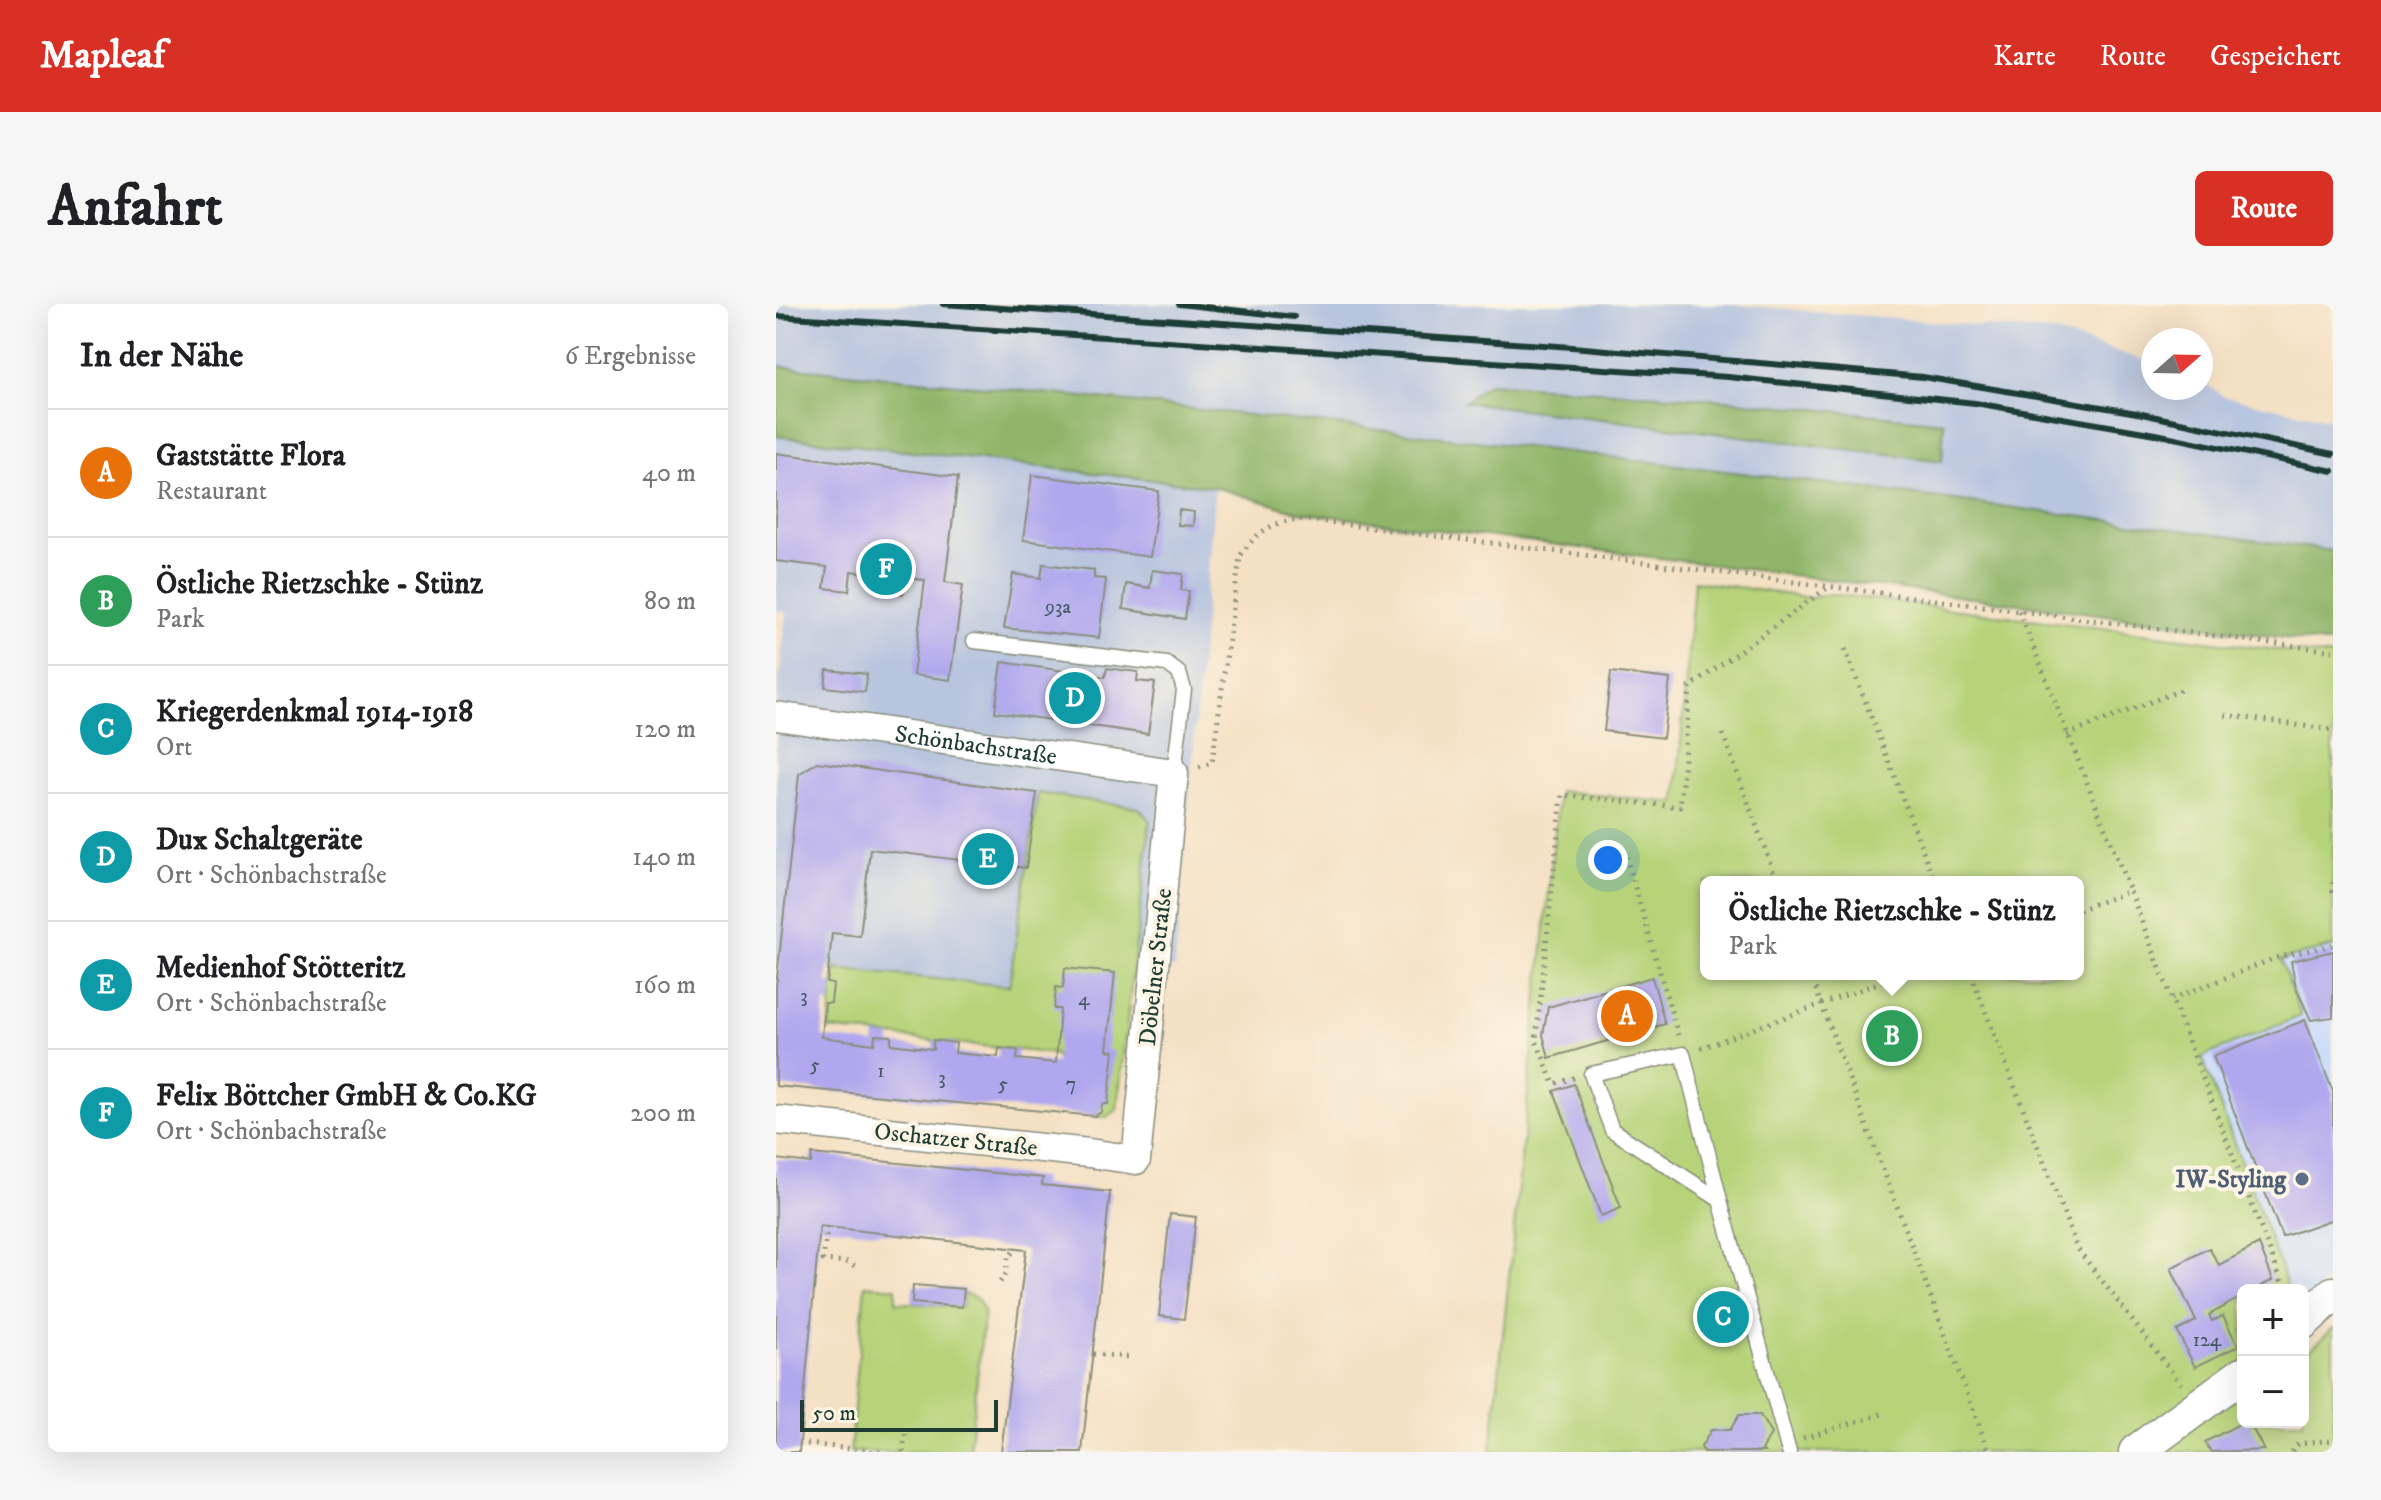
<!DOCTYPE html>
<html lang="de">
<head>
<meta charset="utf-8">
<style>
  body { margin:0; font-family:"IM FELL DW Pica",serif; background:#f6f6f6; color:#202124 }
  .controls { position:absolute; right:24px; bottom:24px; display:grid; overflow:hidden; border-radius:12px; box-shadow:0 8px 32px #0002 }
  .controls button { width:72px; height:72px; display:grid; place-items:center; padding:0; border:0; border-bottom:2px solid #e0e0e0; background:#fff; color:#202124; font:40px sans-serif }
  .compass { position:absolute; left:1365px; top:24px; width:72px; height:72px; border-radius:50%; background:#fff; box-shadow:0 8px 32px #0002; rotate:70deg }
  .scale { position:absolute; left:24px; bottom:20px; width:198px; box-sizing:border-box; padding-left:8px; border:4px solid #1f3d34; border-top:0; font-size:22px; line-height:28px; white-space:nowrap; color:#1f3d34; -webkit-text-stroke:6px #fcf5e5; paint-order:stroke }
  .you { position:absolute; left:832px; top:556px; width:28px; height:28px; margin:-20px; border:6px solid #fff; border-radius:50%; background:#1a73e8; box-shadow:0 0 0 12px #1a73e833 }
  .badge { display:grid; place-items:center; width:52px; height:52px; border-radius:50%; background:#d93025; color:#fff; font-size:26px; font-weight:700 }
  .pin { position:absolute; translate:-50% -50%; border:4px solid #fff; box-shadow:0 2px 8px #0006 }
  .popup { position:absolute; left:924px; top:572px; width:384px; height:104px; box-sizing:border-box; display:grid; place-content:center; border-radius:12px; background:#fff; filter:drop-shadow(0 2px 6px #0005); font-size:26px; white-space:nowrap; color:#757577 }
  .popup b { font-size:30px; color:#202124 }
  .popup::after { content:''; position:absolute; left:50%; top:100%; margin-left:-16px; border:16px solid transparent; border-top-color:#fff }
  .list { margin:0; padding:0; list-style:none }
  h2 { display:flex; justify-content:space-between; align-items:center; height:104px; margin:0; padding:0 32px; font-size:34px }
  h2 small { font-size:26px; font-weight:400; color:#757577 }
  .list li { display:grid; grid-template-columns:52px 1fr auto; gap:24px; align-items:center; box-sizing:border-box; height:128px; padding:0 32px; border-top:2px solid #e0e0e0 }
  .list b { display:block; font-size:30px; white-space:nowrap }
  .list p { margin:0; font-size:26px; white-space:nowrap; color:#757577 }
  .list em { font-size:26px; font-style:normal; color:#757577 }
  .map { position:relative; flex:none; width:1557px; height:1148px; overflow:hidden; border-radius:12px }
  header { display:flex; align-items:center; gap:48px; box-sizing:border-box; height:112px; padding:0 40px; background:#d93025; color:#fff }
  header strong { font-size:38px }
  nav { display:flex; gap:44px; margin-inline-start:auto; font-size:28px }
  .intro { display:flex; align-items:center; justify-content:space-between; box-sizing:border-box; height:192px; padding:0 48px }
  h1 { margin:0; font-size:56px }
  .button { padding:20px 36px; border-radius:12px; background:#d93025; color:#fff; font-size:28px; font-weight:700 }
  main { display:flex; gap:48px; padding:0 48px }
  aside { flex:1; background:#fff; border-radius:12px; box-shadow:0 8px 32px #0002 }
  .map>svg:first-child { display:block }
  .built { fill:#cbdcf9 }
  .industrial { fill:#b7c5de }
  .green { fill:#b6d379; stroke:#6a8856; stroke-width:2; fill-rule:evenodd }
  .forest { fill:#90b569; stroke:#58794e; stroke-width:2 }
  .building { fill:#b0a7ee }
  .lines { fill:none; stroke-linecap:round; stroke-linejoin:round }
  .service-casing { stroke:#8a8e7c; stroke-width:17 }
  .minor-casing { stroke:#8a8e7c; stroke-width:31 }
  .tertiary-casing { stroke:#8a8e7c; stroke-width:37 }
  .path { stroke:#8a8e7c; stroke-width:5; stroke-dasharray:2 6; stroke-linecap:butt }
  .service { stroke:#fff; stroke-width:14 }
  .minor { stroke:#fff; stroke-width:28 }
  .tertiary { stroke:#fff; stroke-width:34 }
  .rail { stroke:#1f3d34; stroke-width:6 }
  .service-dot { fill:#5c6f8a; stroke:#fcf5e5; stroke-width:3 }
  .labels { text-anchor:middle; stroke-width:8; stroke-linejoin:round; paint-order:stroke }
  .number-label { font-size:20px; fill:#435862 }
  .street-label { font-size:24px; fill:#1f3d34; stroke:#fcf5e5 }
  .service-label { font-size:24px; font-weight:bold; fill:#4e5e75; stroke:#fcf5e5; text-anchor:end }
</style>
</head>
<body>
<header>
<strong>Mapleaf</strong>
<nav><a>Karte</a><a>Route</a><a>Gespeichert</a></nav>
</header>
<div class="intro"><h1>Anfahrt</h1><a class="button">Route</a></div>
<main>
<aside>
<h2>In der Nähe<small>6 Ergebnisse</small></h2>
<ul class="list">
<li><span class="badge" style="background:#e8710a">A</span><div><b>Gaststätte Flora</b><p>Restaurant</p></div><em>40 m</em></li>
<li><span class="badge" style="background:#2e9e5b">B</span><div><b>Östliche Rietzschke - Stünz</b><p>Park</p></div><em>80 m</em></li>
<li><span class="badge" style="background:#0f9aa8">C</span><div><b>Kriegerdenkmal 1914-1918</b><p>Ort</p></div><em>120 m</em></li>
<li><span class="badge" style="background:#0f9aa8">D</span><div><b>Dux Schaltgeräte</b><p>Ort · Schönbachstraße</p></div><em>140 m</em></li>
<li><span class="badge" style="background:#0f9aa8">E</span><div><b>Medienhof Stötteritz</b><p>Ort · Schönbachstraße</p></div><em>160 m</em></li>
<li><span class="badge" style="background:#0f9aa8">F</span><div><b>Felix Böttcher GmbH &amp; Co.KG</b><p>Ort · Schönbachstraße</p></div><em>200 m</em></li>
</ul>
</aside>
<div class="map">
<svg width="1557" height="1148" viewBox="0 0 1557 1148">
  <rect width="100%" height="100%" fill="#fcf5e5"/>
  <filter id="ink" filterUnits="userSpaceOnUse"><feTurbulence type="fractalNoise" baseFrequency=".0125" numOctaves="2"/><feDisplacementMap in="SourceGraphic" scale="16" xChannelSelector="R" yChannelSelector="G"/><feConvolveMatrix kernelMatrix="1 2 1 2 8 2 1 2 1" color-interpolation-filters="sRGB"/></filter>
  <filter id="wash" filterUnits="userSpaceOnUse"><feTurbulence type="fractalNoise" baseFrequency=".006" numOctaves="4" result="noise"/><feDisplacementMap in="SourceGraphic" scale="32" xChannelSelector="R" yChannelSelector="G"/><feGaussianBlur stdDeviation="1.8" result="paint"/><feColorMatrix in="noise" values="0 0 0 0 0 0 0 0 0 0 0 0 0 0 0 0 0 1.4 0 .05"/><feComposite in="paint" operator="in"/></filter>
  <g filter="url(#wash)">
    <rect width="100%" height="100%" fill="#f4e0c3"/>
    <!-- built -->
    <path class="built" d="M1557,643V971L1527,999V986H1467L1426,753L1524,712L1504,656Z"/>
    <!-- industrial -->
    <path class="industrial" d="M0,0H954L1277,28L1377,59V84H1425V77L1447,92L1557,116V247L1232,202L647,130L338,95L0,62Z
      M0,132L439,183L399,664L248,646L242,684L0,657V405L10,308L0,306Z"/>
    <!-- green -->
    <path class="green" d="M918,277L1034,294L1055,290L1557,353V643L1505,656L1525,712L1426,753L1513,986H1467V1118H1527V1028L1533,1047L1557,1024V1148H715L783,487L900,499ZM930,578H1302V670H930Z
      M262,489L363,504L374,517L341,806L330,813L319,812L278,750L53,725L59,665L233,682Z
      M89,981L120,984V998L186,1003L187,990C201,991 204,997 208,1009L193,1148H74Z"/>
    <!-- forest -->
    <path class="forest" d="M0,62C520,112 1039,175 1557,247V340L522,208L438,183L0,132Z
      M713,79L939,95L1168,118L1166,157L688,98Z"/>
    <g id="blocks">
      <!-- building -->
      <path class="building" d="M0,149L182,173L169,278L187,281L174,376L137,371L149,276L129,274L127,290L104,287L106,271L75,267L73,287L48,284L51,263L0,257Z
        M256,171L383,187L374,253L247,236Z
        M403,206L418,208L417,222L402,221Z
        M267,260L318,266V274L330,275L323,334L228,324L237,270L265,274Z
        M376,266L407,270L405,286L413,287L409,315L347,305L350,280L374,284Z
        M226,358L329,373L331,364L362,368L361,377L379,379L372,430L219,408Z
        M51,366L91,370L89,388L49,383Z
        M835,368L894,375L887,434L828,427Z
        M41,458L261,489L250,564L94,545L84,632L56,629L51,679L57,680L55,699H49L46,733L98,740L99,731L115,732V740L157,745V736L180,739L179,749L222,753L223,744L242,746L241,755L280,759L284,705H278L280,683L287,684L289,664L339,669L331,746L338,747L332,800H326L325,808L319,812L0,782V683L23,470Z
        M1557,647V713L1535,716L1520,684L1515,657Z
        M876,673L889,720L773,754L767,731L772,703Z
        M1529,716L1557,788V915L1506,933L1437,752Z
        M798,780L845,904L825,912L778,787Z
        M36,850L267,874L266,881L334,888L306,1148H225L250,946L44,922L23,1148H0V855L35,859Z
        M394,910L420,913L408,1015L383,1012Z
        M1483,940L1497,976L1478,986H1467V992L1433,1011L1436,1017L1447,1012L1462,1042L1419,1063L1401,1027L1420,1017L1395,964L1433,944L1443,961Z
        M137,981L188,985L186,1003L136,999Z
        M963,1111H984L995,1130L986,1146L988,1148H928L925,1143L935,1126H954Z
        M1467,1118H1473L1488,1146L1435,1148L1429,1138Z"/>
    </g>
  </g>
  <g filter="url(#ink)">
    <use href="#blocks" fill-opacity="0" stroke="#8a8e7c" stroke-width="2"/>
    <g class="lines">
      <defs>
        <path id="service" d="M198,337L391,360L403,369L408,386L398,469
          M944,896L836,826L815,770L907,750L944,896L1013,1148"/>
        <g id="minor">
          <path id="s1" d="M0,412L398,469L360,856L313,849L0,816"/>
        </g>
        <path id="tertiary" d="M1527,1018L1557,990
          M1360,1148L1467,1070"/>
      </defs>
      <!-- service casing -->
      <use href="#service" class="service-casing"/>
      <!-- minor casing -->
      <use href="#minor" class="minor-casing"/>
      <!-- tertiary casing -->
      <use href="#tertiary" class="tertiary-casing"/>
      <!-- path -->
      <path class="path" d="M1243,307L1354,587
        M1069,345L1159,578
        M1449,411L1557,426
        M947,430L1001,578
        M1291,431L1410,384
        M423,463L436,459L464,252C481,227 497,217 527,215L1557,347
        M848,545L902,731
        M1557,578V592
        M1302,606L1354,587L1509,986
        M1034,670L1213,1148
        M1195,670L1301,944L1405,1080
        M1396,695L1502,653L1557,641
        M925,744L1127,670
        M798,774L778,780L760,736L786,491L904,503L914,383L1054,282
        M51,923L47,956L72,958L82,964
        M224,978L230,970L232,952L242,945
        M317,1050L352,1053
        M1027,1134L1106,1110
        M23,1139L104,1148
        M127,1148L130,1128
        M1516,1148L1522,1140L1557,1136"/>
      <!-- service -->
      <use href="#service" class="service"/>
      <!-- minor -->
      <use href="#minor" class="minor"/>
      <!-- tertiary -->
      <use href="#tertiary" class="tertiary"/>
      <!-- rail -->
      <path class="rail" d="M167,0L796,43L1147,73L1361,109L1557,150
        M403,0L518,13
        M0,12L952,73L1199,99L1380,130L1557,167"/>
    </g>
  </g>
  <!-- markers -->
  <circle class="service-dot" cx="1526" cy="875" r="8"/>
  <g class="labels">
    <!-- number labels -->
    <g class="number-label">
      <text x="282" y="309">93a</text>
      <text x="28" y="698">3</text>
      <text x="308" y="701">4</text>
      <text x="39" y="767">5</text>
      <text x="105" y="773">1</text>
      <text x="166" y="780">3</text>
      <text x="227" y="786">5</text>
      <text x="295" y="786">7</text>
      <text x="1431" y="1042">124</text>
    </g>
    <!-- street labels -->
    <g class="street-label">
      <text dy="8" stroke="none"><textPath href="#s1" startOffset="202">Schönbachstraße</textPath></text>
      <text transform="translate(379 663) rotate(-84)" y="8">Döbelner Straße</text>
      <text transform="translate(180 835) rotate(6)" y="8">Oschatzer Straße</text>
    </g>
    <!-- service labels -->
    <g class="service-label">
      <text x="1510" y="883">IW-Styling</text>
    </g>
  </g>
</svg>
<div class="controls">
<button>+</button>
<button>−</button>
</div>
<svg class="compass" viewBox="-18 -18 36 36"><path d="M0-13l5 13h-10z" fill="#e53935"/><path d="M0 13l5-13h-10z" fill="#757577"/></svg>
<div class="scale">50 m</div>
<div class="you"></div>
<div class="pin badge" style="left:851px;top:712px;background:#e8710a">A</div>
<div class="pin badge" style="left:1116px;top:732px;background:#2e9e5b">B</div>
<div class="popup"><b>Östliche Rietzschke - Stünz</b>Park</div>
<div class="pin badge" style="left:947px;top:1013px;background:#0f9aa8">C</div>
<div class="pin badge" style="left:299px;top:394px;background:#0f9aa8">D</div>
<div class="pin badge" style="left:212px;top:555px;background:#0f9aa8">E</div>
<div class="pin badge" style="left:110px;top:265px;background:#0f9aa8">F</div>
</div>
</main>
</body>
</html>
